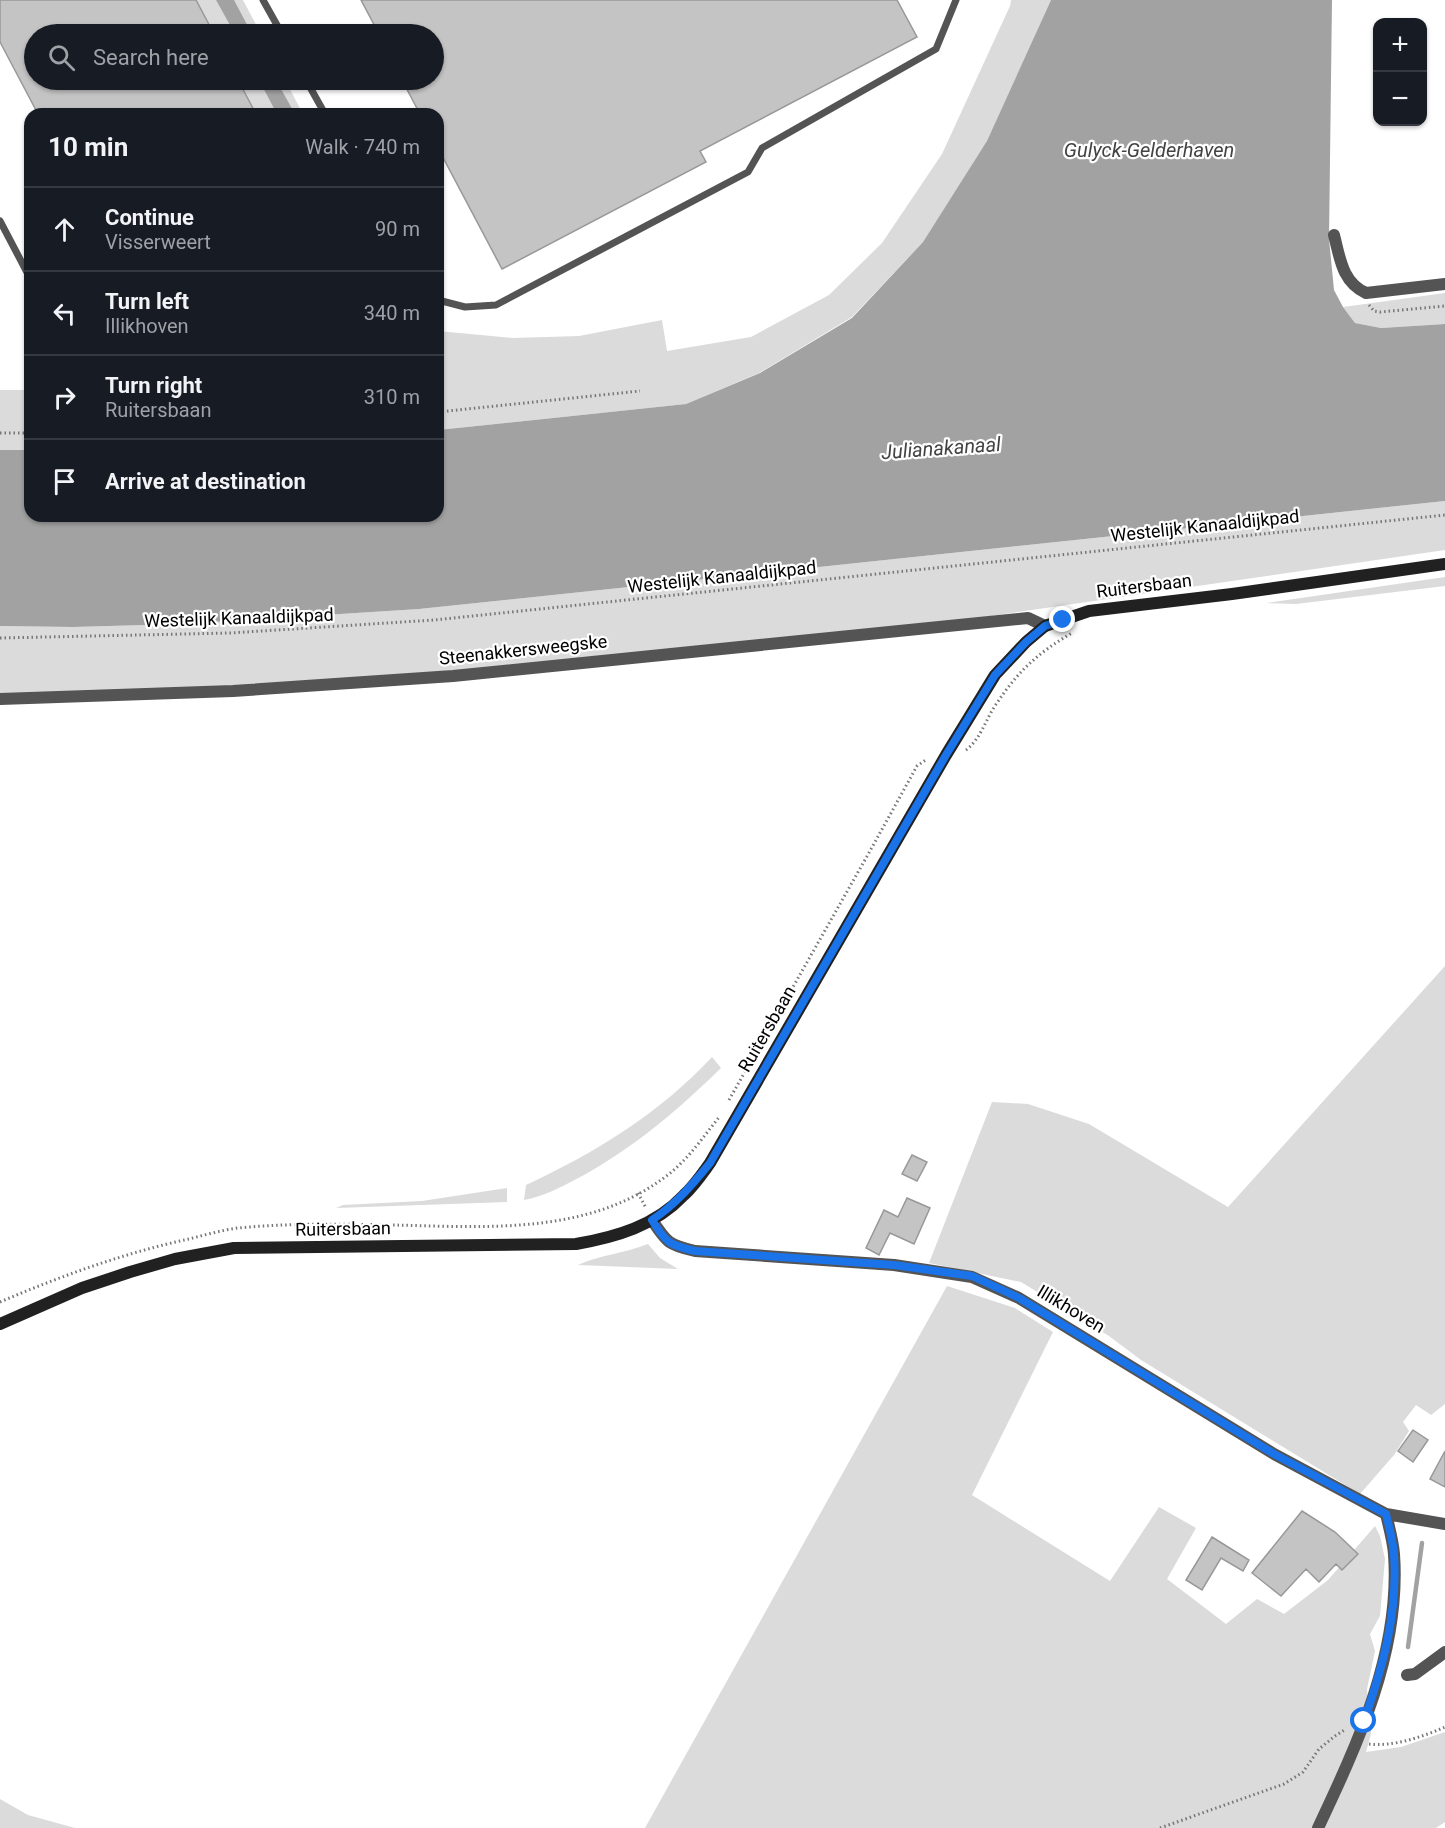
<!DOCTYPE html>
<html lang="en">
<head>
<meta charset="utf-8">
<style>
  body { margin:0; font-family:Roboto,sans-serif; background:#242831; color:#f1f3f6 }
  .controls { position:absolute; right:18px; top:18px; display:grid; overflow:hidden; border-radius:12px; box-shadow:0 2px 4px #0004 }
  .controls button { width:54px; height:54px; display:grid; place-items:center; padding:0; border:0; border-bottom:2px solid #363941; background:#171b24; color:#f1f3f6; font:30px sans-serif }
  .stop { position:absolute; width:18px; height:18px; margin:-14px; border:4px solid #1a73e8; border-radius:50%; background:#fff }
  .stop.end { background:#1a73e8; border-color:#fff; box-shadow:0 2px 6px #0008 }
  .list { margin:0; padding:0; list-style:none }
  h2 { display:flex; justify-content:space-between; align-items:center; height:78px; margin:0; padding:0 24px; font-size:26px }
  h2 small { font-size:20px; font-weight:400; color:#9ea1a6 }
  .list li { display:grid; grid-template-columns:39px 1fr auto; gap:18px; align-items:center; box-sizing:border-box; height:84px; padding:0 24px; border-top:2px solid #363941 }
  .list b { display:block; font-size:22px; white-space:nowrap }
  .list p { margin:0; font-size:20px; white-space:nowrap; color:#9ea1a6 }
  .list em { font-size:20px; font-style:normal; color:#9ea1a6 }
  .icon { flex:none; width:33px; height:33px; fill:none; stroke:currentColor; stroke-width:2; stroke-linecap:round; stroke-linejoin:round }
  .map { position:relative; flex:none; width:1445px; height:1828px; overflow:hidden }
  .search { position:absolute; background:#171b24; box-shadow:0 2px 4px #0004; left:24px; top:24px; width:420px; height:66px; display:flex; align-items:center; gap:15px; box-sizing:border-box; padding:0 21px; border-radius:33px; color:#9ea1a6; font-size:22px }
  .panel { position:absolute; background:#171b24; box-shadow:0 2px 4px #0004; left:24px; top:108px; width:420px; height:414px; border-radius:18px }
  .map>svg:first-child { display:block }
  .green { fill:#dbdbdb }
  .water { fill:#a2a2a2 }
  .lines { fill:none; stroke-linecap:round; stroke-linejoin:round }
  .stream { stroke:#a2a2a2; stroke-width:4.5 }
  .building { fill:#c4c4c4; stroke:#989898; stroke-width:1.5 }
  .path { stroke:#767676; stroke-width:3; stroke-dasharray:1.5 3; stroke-linecap:butt }
  .lane { stroke:#545454; stroke-width:7 }
  .street { stroke:#545454; stroke-width:12 }
  .secondary { stroke:#212121; stroke-width:12 }
  .route { stroke:#1a73e8; stroke-width:8 }
  .labels { text-anchor:middle; stroke-width:4.5; stroke-linejoin:round; paint-order:stroke }
  .street-label { font-size:18px; fill:#000; stroke:#fff }
  .water-label { font-size:20px; font-style:italic; fill:#434343; stroke:#fff }
</style>
</head>
<body>
<div class="map">
<svg width="1445" height="1828" viewBox="0 0 1445 1828">
  <rect width="100%" height="100%" fill="#fff"/>
  <!-- green -->
  <path class="green" d="M196,0H243L261,34H214Z
    M1011,0H1051L987,142L923,242L852,317L759,373L686,404L438,430V331L512,338L579,336L662,320L667,351L751,337L829,295L882,243L942,154L1010,6Z
    M238,80H285L303,114H256Z
    M1445,293V324L1381,328L1355,323L1343,307Z
    M0,390H30V450H0Z
    M1445,501V550L908,628L353,685L0,695V626L73,627L182,624L419,609Z
    M1445,577V586L1296,604L1266,603Z
    M1445,966V1404L1431,1415L1416,1405L1403,1422L1409,1431L1394,1455L1360,1494L1141,1360L1109,1336L1021,1282L929,1263L992,1102L1028,1104L1089,1124L1228,1207Z
    M712,1057L721,1068C679,1109 636,1146 584,1175C565,1185 546,1196 524,1200L526,1185C595,1153 660,1113 712,1057Z
    M507,1188V1202L336,1208L343,1205L422,1201Z
    M648,1244L660,1258L678,1269L578,1265C600,1255 625,1253 648,1244Z
    M947,1286L1015,1308L1053,1332L972,1495L1110,1581L1159,1507L1196,1528L1167,1579L1226,1624L1257,1599L1284,1614L1328,1580L1375,1526L1380,1536L1385,1559L1380,1616L1370,1634L1375,1651L1367,1689L1371,1734L1366,1752L1401,1747L1445,1732V1822L1436,1828H645Z
    M0,1799L28,1815L75,1828H0Z"/>
  <!-- water -->
  <path class="water" d="M216,0H234L252,34H235Z
    M1051,0H1332L1329,239L1334,290L1343,307L1355,323L1381,328L1445,324V501L419,609L182,624L73,627L0,626V450H30V516H438V430L686,404L760,373L852,318L923,242L987,141Z
    M259,80H276L295,114H277Z"/>
  <g class="lines">
    <!-- stream -->
    <path class="stream" d="M1408,1647L1422,1543"/>
  </g>
  <!-- building -->
  <path class="building" d="M0,0H196L214,34H34V80H238L256,114H38L0,42Z
    M361,0H897L917,37L700,151L706,162L502,269L438,148V114H420L402,80H434V34H379Z
    M912,1155L927,1162L917,1181L902,1174Z
    M907,1198L930,1208L914,1244L890,1233L879,1255L866,1248L884,1210L898,1217Z
    M1413,1430L1428,1440L1413,1462L1398,1451Z
    M1445,1451V1487L1430,1479Z
    M1302,1511L1335,1532L1358,1554L1342,1570L1336,1564L1319,1582L1306,1569L1281,1596L1252,1573Z
    M1212,1537L1249,1560L1243,1571L1221,1558L1202,1590L1186,1580Z"/>
  <g class="lines">
    <!-- path -->
    <path class="path" d="M1369,305L1374,311L1380,312L1445,306
      M438,412L640,391
      M0,433H30
      M0,638L230,633L434,620L1445,515
      M966,750C981,739 986,718 997,703C1018,671 1039,652 1072,633
      M729,1100L870,851L917,766L927,759
      M638,1193L646,1208
      M0,1302C61,1276 124,1253 189,1239C205,1235 222,1230 238,1228C290,1223 341,1224 393,1225C486,1227 590,1236 669,1174C689,1158 704,1136 720,1116
      M1369,1744C1393,1747 1422,1737 1445,1727
      M1160,1828L1284,1784L1303,1772L1319,1749L1335,1736L1346,1729"/>
    <!-- lane -->
    <path class="lane" d="M263,0L282,34
      M306,80L325,114
      M0,221L30,278
      M438,300L465,307L496,305L748,172L762,148L936,49L956,0"/>
    <!-- street -->
    <path class="street" d="M1334,235C1340,258 1342,282 1366,293L1445,284
      M0,699L233,691L453,676L1028,618L1045,626
      M652,1220C667,1243 669,1245 695,1251L894,1265L972,1277L1019,1298L1274,1454L1386,1514L1445,1524
      M1407,1675L1415,1674L1445,1652
      M1318,1828C1358,1743 1401,1651 1394,1554C1393,1541 1389,1527 1386,1514"/>
    <!-- secondary -->
    <path class="secondary" d="M0,1324L82,1288L130,1272L175,1259L234,1248L576,1244C616,1237 655,1226 684,1195C694,1186 702,1174 710,1163L946,755L995,675L1026,642L1045,626L1089,611L1232,594L1445,564"/>
  </g>
  <g class="lines">
    <!-- route -->
    <path class="route" d="M1063,620L1045,626L1026,642L995,675L946,755L710,1163C692,1185 676,1204 652,1220C666,1243 669,1245 695,1251L894,1265L972,1276L1019,1298L1274,1454L1386,1514C1389,1527 1393,1541 1394,1554C1398,1614 1383,1666 1364,1721"/>
  </g>
  <g class="labels">
    <!-- street labels -->
    <g class="street-label">
      <text transform="translate(1205 526) rotate(-6)" y="6">Westelijk Kanaaldijkpad</text>
      <text transform="translate(722 577) rotate(-6)" y="6">Westelijk Kanaaldijkpad</text>
      <text transform="translate(1144 586) rotate(-7)" y="6">Ruitersbaan</text>
      <text transform="translate(239 618) rotate(-2)" y="6">Westelijk Kanaaldijkpad</text>
      <text transform="translate(523 650) rotate(-6)" y="6">Steenakkersweegske</text>
      <text transform="translate(767 1029) rotate(-60)" y="6">Ruitersbaan</text>
      <text transform="translate(343 1229) rotate(-1)" y="6">Ruitersbaan</text>
      <text transform="translate(1071 1309) rotate(31)" y="6">Illikhoven</text>
    </g>
    <!-- water labels -->
    <g class="water-label">
      <text x="1149" y="157">Gulyck-Gelderhaven</text>
      <text transform="translate(941 448) rotate(-4)" y="7">Julianakanaal</text>
    </g>
  </g>
</svg>
<div class="controls">
<button>+</button>
<button>−</button>
</div>
<div class="stop" style="left:1364px;top:1721px"></div>
<div class="stop end" style="left:1063px;top:620px"></div>
<div class="search"><svg class="icon" aria-label="search" viewBox="0 0 24 24"><circle cx="10" cy="10" r="6"/><path d="M15 15l6 6"/></svg>Search here</div>
<section class="panel">
<h2>10 min<small>Walk · 740 m</small></h2>
<ul class="list">
<li><svg class="icon" aria-label="ahead" viewBox="0 0 24 24"><path d="M12 20V5M6 11l6-6 6 6"/></svg><div><b>Continue</b><p>Visserweert</p></div><em>90 m</em></li>
<li><svg class="icon" aria-label="left" viewBox="0 0 24 24"><path d="M17 20v-9H6M10 6l-5 5 5 5"/></svg><div><b>Turn left</b><p>Illikhoven</p></div><em>340 m</em></li>
<li><svg class="icon" aria-label="right" viewBox="0 0 24 24"><path d="M7 20v-9h11M14 6l5 5-5 5"/></svg><div><b>Turn right</b><p>Ruitersbaan</p></div><em>310 m</em></li>
<li><svg class="icon" aria-label="arrive" viewBox="0 0 24 24"><path d="M6 21V4h12l-3 4 3 4H6"/></svg><div><b>Arrive at destination</b></div></li>
</ul>
</section>
</div>
</body>
</html>
